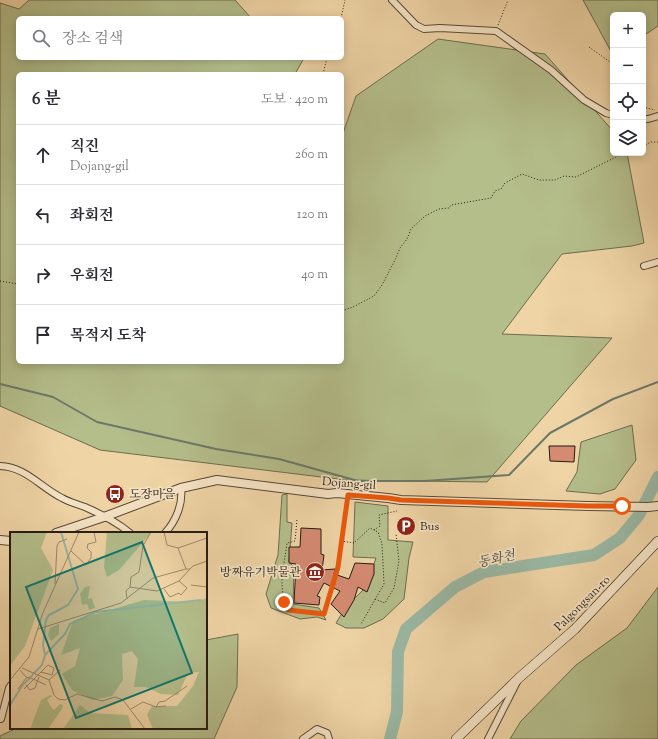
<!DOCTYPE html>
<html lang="ko">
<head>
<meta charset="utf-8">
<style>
  body { margin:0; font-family:"Sorts Mill Goudy","Noto Serif KR",serif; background:#f7f7f7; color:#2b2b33 }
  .controls { position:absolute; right:12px; top:12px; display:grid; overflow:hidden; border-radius:6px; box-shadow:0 2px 10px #0003 }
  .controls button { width:36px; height:36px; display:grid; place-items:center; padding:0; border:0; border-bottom:1px solid #e1e1e2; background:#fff; color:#2b2b33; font:20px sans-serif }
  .stop { position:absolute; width:12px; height:12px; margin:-9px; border:3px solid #ea580c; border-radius:50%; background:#fff }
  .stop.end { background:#ea580c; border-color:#fff; box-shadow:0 1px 4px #0008 }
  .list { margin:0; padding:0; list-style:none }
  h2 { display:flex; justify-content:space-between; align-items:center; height:52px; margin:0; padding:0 16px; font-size:17px }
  h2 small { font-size:13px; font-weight:400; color:#7c7c81 }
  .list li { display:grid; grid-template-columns:26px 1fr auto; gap:12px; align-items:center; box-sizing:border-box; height:60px; padding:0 16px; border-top:1px solid #e1e1e2 }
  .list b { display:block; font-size:15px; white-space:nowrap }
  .list p { margin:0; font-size:13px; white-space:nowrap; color:#7c7c81 }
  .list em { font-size:13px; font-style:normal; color:#7c7c81 }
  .icon { flex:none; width:22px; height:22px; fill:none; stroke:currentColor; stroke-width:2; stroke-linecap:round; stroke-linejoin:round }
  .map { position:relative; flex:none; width:658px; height:739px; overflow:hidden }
  .search { position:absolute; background:#fff; box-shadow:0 2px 10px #0003; left:16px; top:16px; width:328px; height:44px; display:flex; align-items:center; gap:10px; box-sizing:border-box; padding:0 14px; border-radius:6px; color:#7c7c81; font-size:15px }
  .panel { position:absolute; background:#fff; box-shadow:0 2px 10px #0003; left:16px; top:72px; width:328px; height:292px; border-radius:6px }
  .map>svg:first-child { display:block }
  .green { fill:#b4be8b; stroke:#6d6c4f }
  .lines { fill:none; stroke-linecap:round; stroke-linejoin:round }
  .stream { stroke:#6c796a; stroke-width:2 }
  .river { stroke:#9ab8a4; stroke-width:12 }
  .building { fill:#d58b72; stroke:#261b13 }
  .minor-casing { stroke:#584938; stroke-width:8 }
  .tertiary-casing { stroke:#584938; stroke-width:10 }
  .secondary-casing { stroke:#261b13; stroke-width:10 }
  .path { stroke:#261b13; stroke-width:1; stroke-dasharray:1 2; stroke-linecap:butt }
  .minor { stroke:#f5e3c5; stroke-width:6 }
  .tertiary { stroke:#f5e3c5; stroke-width:8 }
  .secondary { stroke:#f5e3c5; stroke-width:9 }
  .route { stroke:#ea580c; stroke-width:5 }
  .labels { text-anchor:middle; stroke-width:3.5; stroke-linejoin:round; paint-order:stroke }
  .street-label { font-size:12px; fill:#261b13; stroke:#f5e3c5 }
  .poi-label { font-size:12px; fill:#261b13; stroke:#f5e3c5; text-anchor:start }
  .water-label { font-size:13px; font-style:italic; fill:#494a3e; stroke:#f5e3c5 }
  .inset-river { fill:none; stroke:#9ab8a4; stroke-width:2 }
  .inset-road { fill:none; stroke:#9f8a6b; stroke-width:1 }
  .view { fill:#0f766e; fill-opacity:0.15; stroke:#0f766e; stroke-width:2 }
  .inset-edge { fill:none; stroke:#261b13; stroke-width:2 }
</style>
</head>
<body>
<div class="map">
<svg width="658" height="739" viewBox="0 0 658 739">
  <rect width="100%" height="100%" fill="#efd4a6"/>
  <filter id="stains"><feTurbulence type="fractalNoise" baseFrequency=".005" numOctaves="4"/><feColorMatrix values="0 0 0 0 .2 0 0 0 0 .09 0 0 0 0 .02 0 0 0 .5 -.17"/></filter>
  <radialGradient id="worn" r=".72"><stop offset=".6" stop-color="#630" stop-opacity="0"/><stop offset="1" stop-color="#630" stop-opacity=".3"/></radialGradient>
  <!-- green -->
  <path class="green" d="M29,0H235L251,18H18V58H304L295,74H18V362H342V136L356,96L438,39L545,54L613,131V153H627L644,243L632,246L562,254L502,334L612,338L487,482L346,480L100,450L0,406V3L19,9Z
    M583,0H658V26L643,36V15H613V55Z
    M632,425L636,460L615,489L600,494L566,491L577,472L581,442Z
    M287,494V522L292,523L289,562L294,567L293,604L319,608L326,620L317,617L300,619L271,608L266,594L278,555L282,495Z
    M355,502L388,506V540L413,542L409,558L404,599L383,619L364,628H346L336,623L346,607L366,587L376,558L353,557Z
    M658,587V739H510L521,721L576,665L627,628Z
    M238,634L237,687L214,739H0V736L17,728H206V640Z"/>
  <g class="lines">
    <!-- stream -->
    <path class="stream" d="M0,384L53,397L97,422L216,449L279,459L358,481H425L509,475L550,433L613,399L658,382"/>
    <!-- river -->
    <path class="river" d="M390,739L397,712L398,652L406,629L455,587L484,572L594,555L620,538L639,515L658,477"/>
  </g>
  <!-- building -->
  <path class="building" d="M549,446H575L574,462L550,461Z
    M301,528L321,529V554L324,555L322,570L335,569L334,574L349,579L355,563L374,564V574L367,592L358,587L354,600L344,617L331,604L340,591L324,583L317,596L320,597L319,605L294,603L296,564L289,563V547H300Z"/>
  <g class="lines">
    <defs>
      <path id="minor" d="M392,0L416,25L424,29L440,28L496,31L551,70L584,100L606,113L613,115
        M643,119H648L658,116
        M644,266L658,262
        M0,466C26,467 40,487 62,498C69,502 77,504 85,507C101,514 117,522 130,533
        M165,533C176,521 183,504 181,488
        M0,719H1L9,688L11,685
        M303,739L317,729L327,733L329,739
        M488,739L517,682"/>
      <path id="tertiary" d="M56,533L104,517L181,488L217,480L328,494L337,493L388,498L401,500L588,506L648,507L658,506
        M0,540L11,541"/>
      <path id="secondary" d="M456,739L520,677L575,629L658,541"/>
    </defs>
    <!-- minor casing -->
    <use href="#minor" class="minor-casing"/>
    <!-- tertiary casing -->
    <use href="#tertiary" class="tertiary-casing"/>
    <!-- secondary casing -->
    <use href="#secondary" class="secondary-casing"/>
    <!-- path -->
    <path class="path" d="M341,18L345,0
      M498,25L508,0
      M589,47L613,64
      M323,74L327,58
      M643,107L655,110
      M643,146L651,142H658
      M0,281L18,284
      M342,311L353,307L374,296L382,285L396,258L400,248L407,239L411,229L425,216L439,209L449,208L451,205L491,198L495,191L501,189L505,183L522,174L539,180H555L564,176L576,177L624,153
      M297,520L295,541L287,543C284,568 277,586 288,610L324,614L338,567L347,501
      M374,530L380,526L379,515L397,511
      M341,541L354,543L370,528L378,532L382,544L384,584L361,624
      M375,599L385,603L394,588L399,561L396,534"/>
    <!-- minor -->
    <use href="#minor" class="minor"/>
    <!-- tertiary -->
    <use href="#tertiary" class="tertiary"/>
    <!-- secondary -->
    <use href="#secondary" class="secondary"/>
  </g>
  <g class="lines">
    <!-- route -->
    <path class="route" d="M284,602L288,610L324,614L338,567L348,495L388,498L401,500L588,506H622"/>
  </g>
  <!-- icons -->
  <defs>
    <symbol id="bus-disc" viewBox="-11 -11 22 22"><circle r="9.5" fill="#8f2418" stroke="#f5e3c5"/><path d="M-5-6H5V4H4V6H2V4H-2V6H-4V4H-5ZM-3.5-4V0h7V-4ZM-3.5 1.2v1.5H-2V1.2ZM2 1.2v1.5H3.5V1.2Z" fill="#fff"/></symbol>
    <symbol id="parking-disc" viewBox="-11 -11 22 22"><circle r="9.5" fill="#8f2418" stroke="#f5e3c5"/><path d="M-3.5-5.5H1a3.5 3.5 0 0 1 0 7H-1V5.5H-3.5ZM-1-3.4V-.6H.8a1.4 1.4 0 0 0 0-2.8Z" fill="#fff"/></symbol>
    <symbol id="museum-disc" viewBox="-11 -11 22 22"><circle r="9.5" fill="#8f2418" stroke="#f5e3c5"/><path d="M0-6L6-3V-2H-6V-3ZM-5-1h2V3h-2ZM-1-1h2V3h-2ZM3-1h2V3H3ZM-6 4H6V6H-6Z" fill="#fff"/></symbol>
  </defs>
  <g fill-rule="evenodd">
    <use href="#bus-disc" x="104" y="483" width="22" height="22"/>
    <use href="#parking-disc" x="395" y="515" width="22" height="22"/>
    <use href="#museum-disc" x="304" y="561" width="22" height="22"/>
  </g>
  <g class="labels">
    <!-- street labels -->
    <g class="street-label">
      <text transform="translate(349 483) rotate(4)" y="4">Dojang-gil</text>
      <text transform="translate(582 603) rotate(-45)" y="4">Palgongsan-ro</text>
    </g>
    <!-- poi labels -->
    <g class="poi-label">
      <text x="129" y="498">도장마을</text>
      <text x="420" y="530">Bus</text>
      <text x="301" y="576" text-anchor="end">방짜유기박물관</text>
    </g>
    <!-- water labels -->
    <g class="water-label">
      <text transform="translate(496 558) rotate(-12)" y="5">동화천</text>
    </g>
  </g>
  <!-- overview -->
  <g transform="translate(10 532)">
    <rect width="197" height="197" fill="#efd4a6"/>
    <path d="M0,0H37L31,16L43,38L15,114L0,134ZM97,0H142L109,38L97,45L94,35ZM80,54L78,67L82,66L85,76L79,78L77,72L72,73L70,62L75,55ZM197,66V197H143L137,183L142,174H167L183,154L189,140L178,141L168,163L151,162L136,155H124L128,127L122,119L112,122L113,148L102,164L82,168L62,158L52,142L65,134L70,116L51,123L63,89L134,68L184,70ZM49,92V102L41,109L38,103L40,96ZM40,163L42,164L37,168L41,175L44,178L50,172L53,173L52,177L38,197H20L31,168ZM70,173L80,181L118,183L122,197H53Z" fill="#b4be8b"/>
    <path class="inset-river" d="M35,123L55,102L60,92L86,80L191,68M0,173L12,154L32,133L35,123L33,113L36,88L39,83L58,73L68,57L51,0"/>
    <path class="inset-road" d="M154,0L157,13L168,16L197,6M168,16L176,37H180L169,49M61,19L76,33L81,26V20L77,16L78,12L86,10L84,0M180,37L183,34L197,29M45,52L47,14L49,10L57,7M181,53L197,55M120,55L121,45L129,40L133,14L141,0M117,67L116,59L120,55L147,59L169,49L177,56L171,63L169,61L160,65L154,57M28,97L111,71L143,46L176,37M12,136L39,148L44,163L48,167L55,168L67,162L92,169L105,165L113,168L135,197M10,138L16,145L23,147M23,147L36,153M0,148L19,125L32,83L69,0M39,148L50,138M16,153L20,158L25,156L29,145M8,157L17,145M14,157L38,133L44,136L42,143L31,140M146,175L149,170L155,169L177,154M121,177L133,170L146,175L156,174"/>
    <path class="view" d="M132,10L182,141L66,186L16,55Z"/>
    <rect width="197" height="197" class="inset-edge"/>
  </g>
  <rect width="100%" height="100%" filter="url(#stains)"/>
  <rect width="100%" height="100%" fill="url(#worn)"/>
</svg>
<div class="controls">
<button>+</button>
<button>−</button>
<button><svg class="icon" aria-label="locate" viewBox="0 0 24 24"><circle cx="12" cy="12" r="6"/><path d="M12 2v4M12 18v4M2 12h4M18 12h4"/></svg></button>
<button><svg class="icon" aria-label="layers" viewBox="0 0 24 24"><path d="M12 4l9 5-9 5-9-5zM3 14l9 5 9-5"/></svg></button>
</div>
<div class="stop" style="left:622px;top:506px"></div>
<div class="stop end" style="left:284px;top:602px"></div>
<div class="search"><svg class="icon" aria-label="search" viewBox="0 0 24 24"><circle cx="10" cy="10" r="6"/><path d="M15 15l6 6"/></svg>장소 검색</div>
<section class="panel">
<h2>6 분<small>도보 · 420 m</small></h2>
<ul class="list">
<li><svg class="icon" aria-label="ahead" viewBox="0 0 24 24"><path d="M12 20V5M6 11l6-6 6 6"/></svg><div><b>직진</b><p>Dojang-gil</p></div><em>260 m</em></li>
<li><svg class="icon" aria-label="left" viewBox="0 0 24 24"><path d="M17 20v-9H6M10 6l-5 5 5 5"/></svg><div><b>좌회전</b></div><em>120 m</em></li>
<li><svg class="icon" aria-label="right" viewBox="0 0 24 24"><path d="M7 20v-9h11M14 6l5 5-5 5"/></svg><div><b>우회전</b></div><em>40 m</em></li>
<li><svg class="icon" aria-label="arrive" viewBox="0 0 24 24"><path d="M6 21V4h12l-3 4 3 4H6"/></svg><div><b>목적지 도착</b></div></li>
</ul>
</section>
</div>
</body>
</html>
